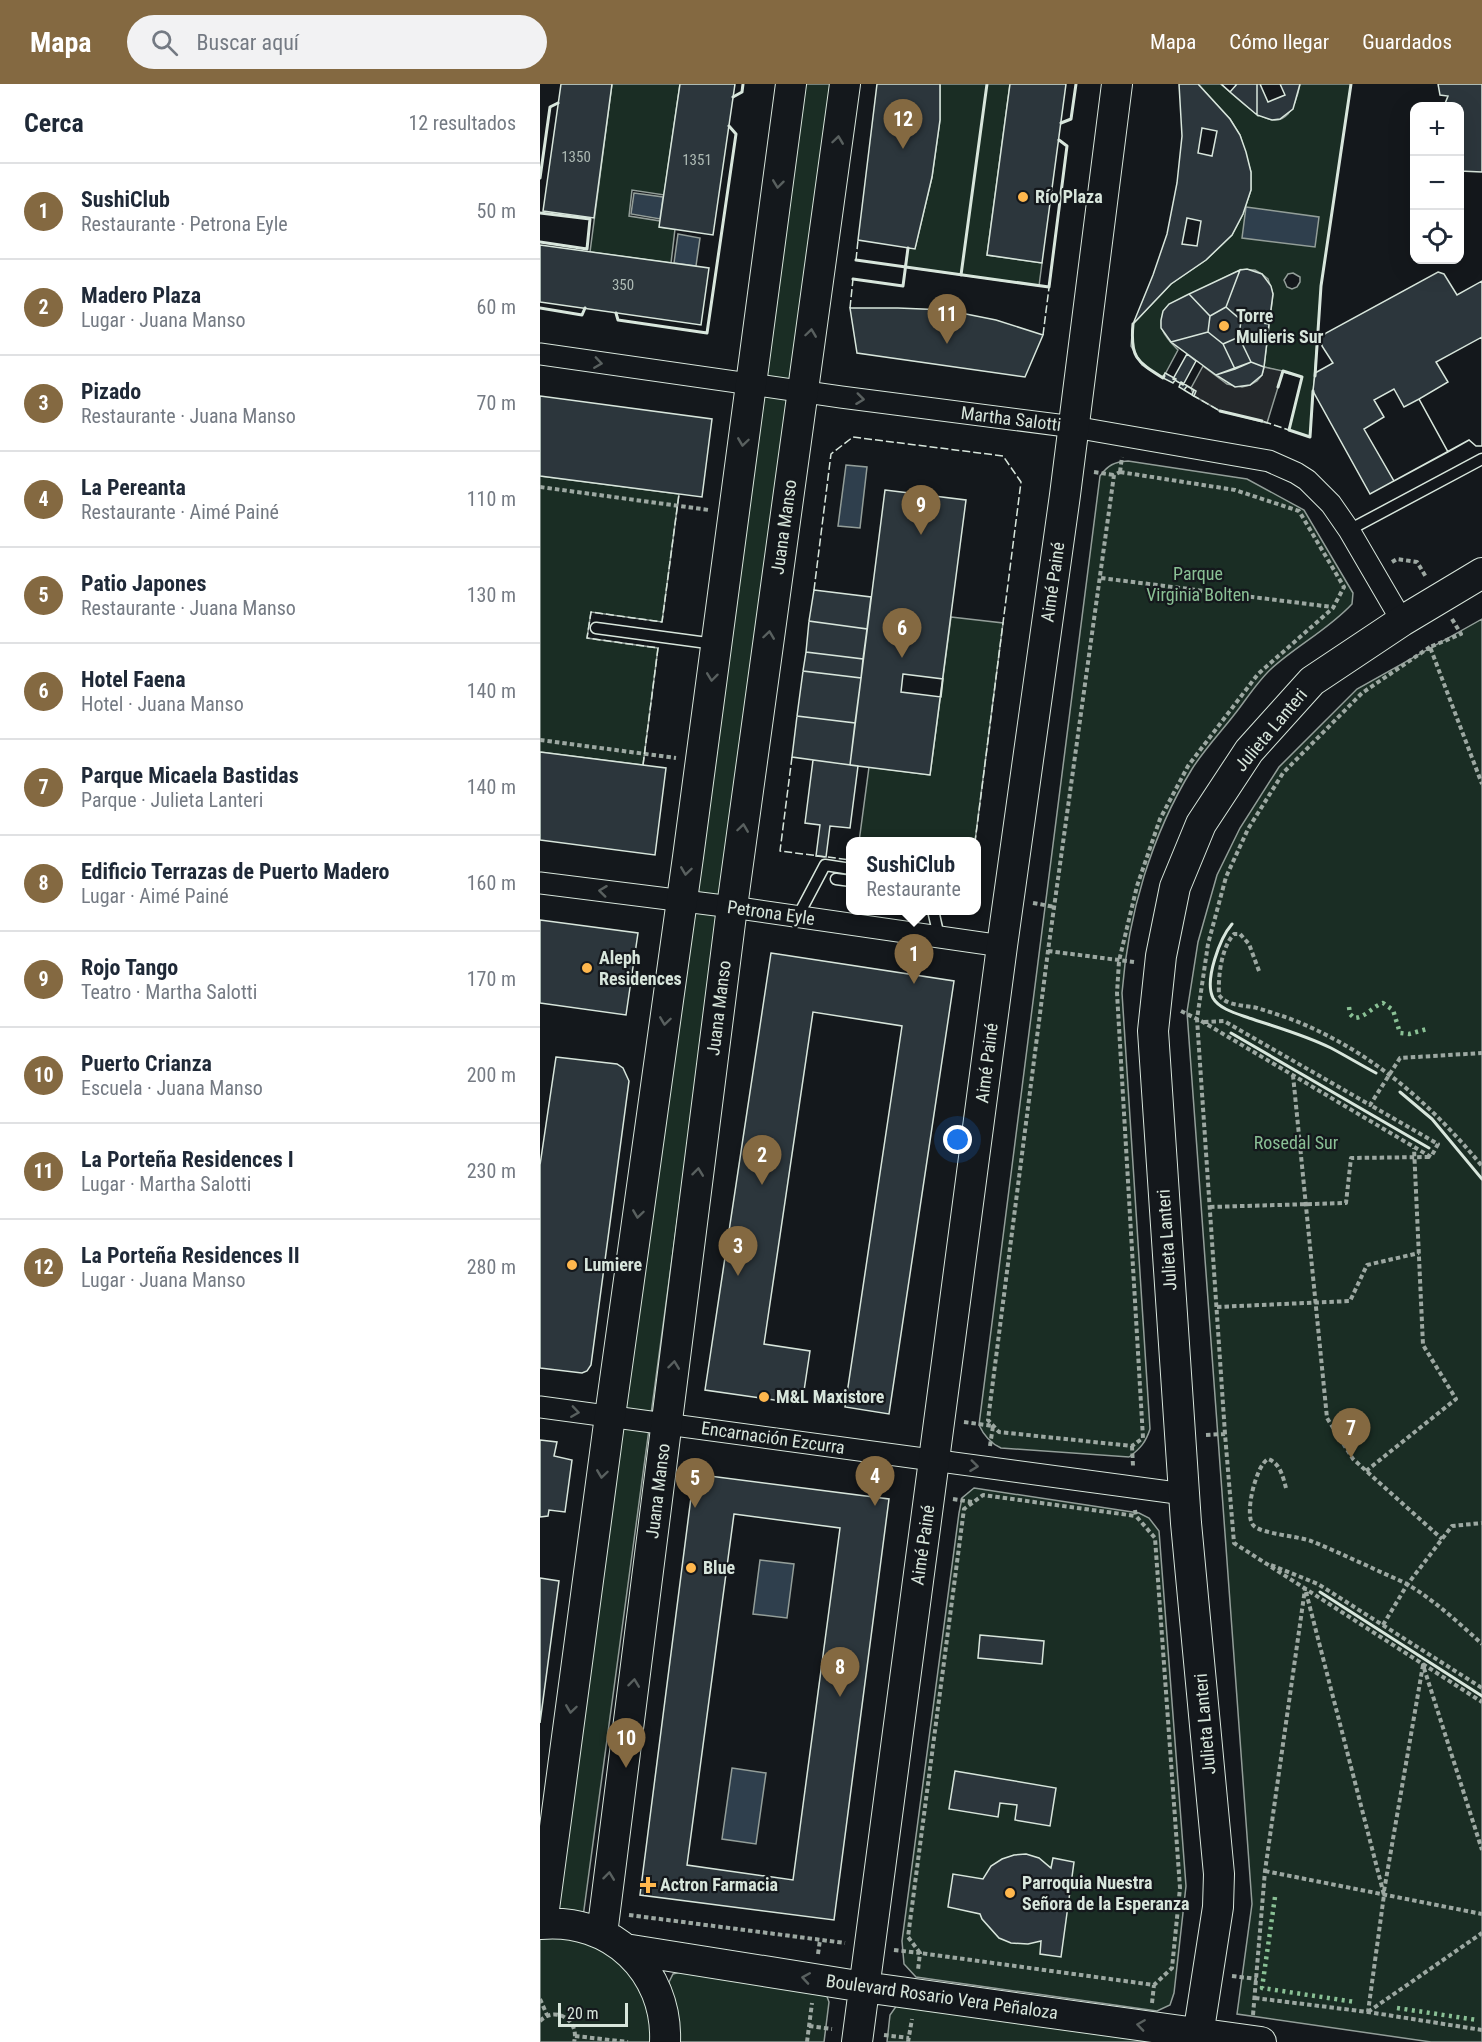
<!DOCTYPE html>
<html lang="es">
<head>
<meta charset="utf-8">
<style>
  body { margin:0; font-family:"Roboto Condensed",sans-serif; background:#f2f2f3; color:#1f2937 }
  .controls { position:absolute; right:18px; top:18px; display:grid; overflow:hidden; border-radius:12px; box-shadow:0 6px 24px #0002 }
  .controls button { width:54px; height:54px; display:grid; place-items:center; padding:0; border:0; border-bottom:2px solid #e0e1e3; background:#fff; color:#1f2937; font:30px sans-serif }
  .scale { position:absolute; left:18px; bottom:15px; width:70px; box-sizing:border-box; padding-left:6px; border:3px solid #d8e6dc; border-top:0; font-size:16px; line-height:21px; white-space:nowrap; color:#d8e6dc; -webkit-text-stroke:4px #14181c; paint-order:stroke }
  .you { position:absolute; left:418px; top:1056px; width:21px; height:21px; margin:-15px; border:4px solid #fff; border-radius:50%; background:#1a73e8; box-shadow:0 0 0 9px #1a73e833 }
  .badge { display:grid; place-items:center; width:39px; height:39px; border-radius:50%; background:#846941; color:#fff; font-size:20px; font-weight:700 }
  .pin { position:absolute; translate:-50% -50px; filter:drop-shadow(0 2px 3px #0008) }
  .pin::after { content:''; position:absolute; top:32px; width:21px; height:18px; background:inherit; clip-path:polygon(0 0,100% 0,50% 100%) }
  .popup { position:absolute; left:306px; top:753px; width:135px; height:78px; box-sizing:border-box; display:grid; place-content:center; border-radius:12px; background:#fff; filter:drop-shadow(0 2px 4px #0005); font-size:20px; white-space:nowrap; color:#747a83 }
  .popup b { font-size:22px; color:#1f2937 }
  .popup::after { content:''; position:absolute; left:50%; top:100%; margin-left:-12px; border:12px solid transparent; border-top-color:#fff }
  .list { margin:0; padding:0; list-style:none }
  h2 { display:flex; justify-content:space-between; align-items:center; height:78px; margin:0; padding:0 24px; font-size:26px }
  h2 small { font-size:20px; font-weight:400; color:#747a83 }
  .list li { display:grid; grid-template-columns:39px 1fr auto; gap:18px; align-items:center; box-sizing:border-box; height:96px; padding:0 24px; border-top:2px solid #e0e1e3 }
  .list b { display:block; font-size:22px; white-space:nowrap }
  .list p { margin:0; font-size:20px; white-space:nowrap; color:#747a83 }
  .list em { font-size:20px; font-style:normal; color:#747a83 }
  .icon { flex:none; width:33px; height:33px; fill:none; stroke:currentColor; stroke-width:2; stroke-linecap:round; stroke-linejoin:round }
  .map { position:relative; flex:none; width:942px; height:1958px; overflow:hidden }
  header { display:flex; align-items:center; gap:36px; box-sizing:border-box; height:84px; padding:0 30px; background:#846941; color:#fff }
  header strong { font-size:28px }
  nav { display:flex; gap:33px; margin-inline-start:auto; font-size:21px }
  .search { width:420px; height:54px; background:#f2f2f3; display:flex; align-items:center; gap:15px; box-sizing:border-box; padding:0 21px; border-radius:33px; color:#747a83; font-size:22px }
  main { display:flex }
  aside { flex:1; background:#fff }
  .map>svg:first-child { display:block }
  .green { fill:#1a2d24; stroke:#939e99; stroke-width:1.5; fill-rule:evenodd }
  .parking { fill:#24282b; stroke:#939e99; stroke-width:1.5 }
  .water { fill:#2f3f4d; stroke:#939e99; stroke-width:1.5 }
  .building { fill:#2c363c; stroke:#d8e6dc; stroke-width:1.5; fill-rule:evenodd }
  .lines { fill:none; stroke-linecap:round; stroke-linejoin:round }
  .lane-casing { stroke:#d8e6dc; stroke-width:13 }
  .street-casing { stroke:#d8e6dc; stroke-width:23 }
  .secondary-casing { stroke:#d8e6dc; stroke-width:32 }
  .path { stroke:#9da8a2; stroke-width:4; stroke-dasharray:4.5 3; stroke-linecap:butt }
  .lane { stroke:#14181c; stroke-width:10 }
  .street { stroke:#14181c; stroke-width:21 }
  .secondary { stroke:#14181c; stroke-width:30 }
  .hedge { stroke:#8ac095; stroke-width:4.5; stroke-dasharray:3 4.5; stroke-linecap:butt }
  .fence { stroke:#d8e6dc; stroke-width:1.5; stroke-dasharray:8 3; stroke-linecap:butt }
  .wall { stroke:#d8e6dc; stroke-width:3 }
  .oneway { stroke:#59605f }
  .poi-dot { fill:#ffb74d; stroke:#14181c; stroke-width:2 }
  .labels { text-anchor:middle; stroke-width:4.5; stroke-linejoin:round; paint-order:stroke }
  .number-label { font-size:15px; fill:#adbab4 }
  .poi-label { font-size:18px; font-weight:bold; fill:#d8e6dc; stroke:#14181c; text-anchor:start }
  .street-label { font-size:18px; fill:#d8e6dc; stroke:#14181c }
  .park-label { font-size:18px; fill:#8ac095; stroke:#14181c }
</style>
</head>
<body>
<header>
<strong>Mapa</strong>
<div class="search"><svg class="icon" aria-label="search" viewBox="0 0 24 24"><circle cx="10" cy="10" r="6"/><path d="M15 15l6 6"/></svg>Buscar aquí</div>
<nav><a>Mapa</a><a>Cómo llegar</a><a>Guardados</a></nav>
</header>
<main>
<aside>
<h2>Cerca<small>12 resultados</small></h2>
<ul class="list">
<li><span class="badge">1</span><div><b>SushiClub</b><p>Restaurante · Petrona Eyle</p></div><em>50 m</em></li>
<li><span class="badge">2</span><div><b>Madero Plaza</b><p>Lugar · Juana Manso</p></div><em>60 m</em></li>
<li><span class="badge">3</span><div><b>Pizado</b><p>Restaurante · Juana Manso</p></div><em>70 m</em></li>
<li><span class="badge">4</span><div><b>La Pereanta</b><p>Restaurante · Aimé Painé</p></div><em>110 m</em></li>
<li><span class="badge">5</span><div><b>Patio Japones</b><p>Restaurante · Juana Manso</p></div><em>130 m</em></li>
<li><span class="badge">6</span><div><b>Hotel Faena</b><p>Hotel · Juana Manso</p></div><em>140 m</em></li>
<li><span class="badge">7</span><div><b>Parque Micaela Bastidas</b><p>Parque · Julieta Lanteri</p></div><em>140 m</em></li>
<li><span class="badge">8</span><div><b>Edificio Terrazas de Puerto Madero</b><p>Lugar · Aimé Painé</p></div><em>160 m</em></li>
<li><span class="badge">9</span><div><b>Rojo Tango</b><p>Teatro · Martha Salotti</p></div><em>170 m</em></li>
<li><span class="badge">10</span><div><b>Puerto Crianza</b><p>Escuela · Juana Manso</p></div><em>200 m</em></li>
<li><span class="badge">11</span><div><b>La Porteña Residences I</b><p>Lugar · Martha Salotti</p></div><em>230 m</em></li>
<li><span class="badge">12</span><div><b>La Porteña Residences II</b><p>Lugar · Juana Manso</p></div><em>280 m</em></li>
</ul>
</aside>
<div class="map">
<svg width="942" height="1958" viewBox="0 0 942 1958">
  <rect width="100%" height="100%" fill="#14181c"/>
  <!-- green -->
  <path class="green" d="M72,0H140L124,111L92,106L89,132L120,137V143L135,145L131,179L50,168Z
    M261,0H291L43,1833L15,1829Z
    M400,0H470L447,171L502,179L499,202L365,183L368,164H375L392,93L400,36Z
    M658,0H681C711,26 747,66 760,0H811L781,202L770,353L749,346L762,293L724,283L733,210L728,195L722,190L715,186H700L629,221C614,240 623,251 638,266L623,294L602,281L591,262L593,240L631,200L666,176L692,151L703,130L711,106V88L700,51L690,35ZM753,189L760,193V198L757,203L752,205L747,203L744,196L748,190Z
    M588,377L707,395L764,426L813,509L812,520C789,545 756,562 731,585C717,598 706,616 694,631C680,649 664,666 652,685C611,752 588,831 582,909L610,1345C606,1358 600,1365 589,1373L461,1364C450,1359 444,1352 439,1341L560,392C568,381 574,378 588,377Z
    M0,392L139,410L122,538L51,528L47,554L118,564L103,681L0,668Z
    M411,533L463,539L435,757L319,758L329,683L390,691Z
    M942,535V1958H891L697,1930L712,1820L647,928L658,858L677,791L700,744L739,683L817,605Z
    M434,1404L599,1429L609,1434L619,1447L646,1802L634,1909L630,1921L617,1927L376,1893L364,1880L362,1857L419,1429L422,1414Z
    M0,1853L44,1855L75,1870L99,1895L115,1958H0Z
    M144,1887L286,1910L289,1918L284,1958H138L139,1944L129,1898L133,1890Z
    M357,1921L620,1958H347L350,1931Z"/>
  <!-- parking -->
  <path class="parking" d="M663,282L687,300L702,303L710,301L717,297L722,291L724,283L743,287L727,339L680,327L654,312L651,304Z"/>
  <!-- water -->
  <path class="water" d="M94,109L123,113L120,135L91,130Z
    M706,123L779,133L775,163L702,154Z
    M138,150L160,154L156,182L134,179Z
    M306,381L327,383L320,444L298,442Z
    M220,1476L254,1480L247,1534L213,1530Z
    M192,1684L226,1689L216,1760L182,1755Z"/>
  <!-- building -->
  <path class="building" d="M21,0H72L54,134L3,127Z
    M140,0H195L173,151L119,143Z
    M337,0H400V36L392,93L375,165L318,156Z
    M470,0H526L502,179L447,171Z
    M639,0H658L690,35L700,51L706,68L711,88V106L703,130L692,151L666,176L631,200L593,240L613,191L627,150L637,99L642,52Z
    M681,0H717V31L690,8Z
    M681,0H697L690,8Z
    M717,0H760L753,25L740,35L732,36L717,31Z
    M720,0H740L745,11L728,18Z
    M898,0H942V88L920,87V22H904L908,12L900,11Z
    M662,44L677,47L672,72L658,69Z
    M647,134L661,137L657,162L642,160Z
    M0,161L169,184L161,241L0,218Z
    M707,185L722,190L731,202L733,210L729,240L701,236L686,223L700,186Z
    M700,186L686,223L670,232L649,210Z
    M898,188L904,190L917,211L942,197V362H936L929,356L830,410L773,307L775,289L793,279L782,262V253L786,249Z
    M649,210L670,232L668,248L631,258L621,244V236L623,227L629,220Z
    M686,223L701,236L699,253L683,260L668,248L670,232Z
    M310,224H358L406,226L456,236L503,251L485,293L317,269Z
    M701,236L729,240L724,283L711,278L699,253Z
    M668,248L683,260L695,285L676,291L631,258Z
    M699,253L711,278L695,285L683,260Z
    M942,253V362H936L929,356L908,368L879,315L908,298L896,278Z
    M647,270L656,277L643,301L633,295Z
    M711,278L724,283L722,291L710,301L695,303L676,291Z
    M625,289L636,295L633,299L623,294Z
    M641,298L656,307L654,312L639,303Z
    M647,302L654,306L652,311L644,306Z
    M854,305L864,323L879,315L908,368L854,397L824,345L844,333L834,316Z
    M0,312L172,335L162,413L0,392Z
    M345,406L426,416L390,691L310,681Z
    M274,506L331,513L327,545L269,537Z
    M269,537L327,545L323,575L266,568Z
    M266,568L323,575L321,594L263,587Z
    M263,587L321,594L315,639L257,632Z
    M363,590L403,595L401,613L361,608Z
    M257,632L315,639L310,681L252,673Z
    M0,668L126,684L115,771L0,756Z
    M273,676L318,682L310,744L290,742L286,773L276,772L280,741L265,739Z
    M0,836L98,849L86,931L0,919Z
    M231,869L414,897L349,1330L305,1323L362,942L273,928L224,1260L270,1267L262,1320L165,1306Z
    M16,973L77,980L83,984L89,997L51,1281L47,1287L42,1289L0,1284V1081Z
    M0,1356L17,1358L14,1372L32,1376L25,1428L9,1426L8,1432L0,1433Z
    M154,1390L349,1415L294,1836L100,1811ZM194,1430L300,1444L253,1796L147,1781Z
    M0,1494L19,1497L0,1639Z
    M440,1551L504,1557L502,1580L438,1574Z
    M415,1687L516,1704L510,1742L475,1736L477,1721L460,1719L458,1733L409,1725Z
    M486,1770L499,1774L511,1784L513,1774L534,1778L521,1873L500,1870L501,1857L488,1860L471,1859L459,1854L442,1835L440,1830L408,1823L413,1790L443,1795L451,1782L462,1775L474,1771Z"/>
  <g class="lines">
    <defs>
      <path id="lane" d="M809,446L942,375
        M56,544L175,560
        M296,795L311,797
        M393,826L399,853
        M258,832L285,781L311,785"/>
      <path id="street" d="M0,270L301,313L534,343L729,377L756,389L767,396L791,420L809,446L862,537
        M0,799L192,823L462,862
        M0,1323L644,1410"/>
      <path id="secondary" d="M0,1840C71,1833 128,1887 125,1958
        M2,1840L70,1332L148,773L251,0
        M62,1850L192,823L305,0
        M85,1865L324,1903L721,1958
        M317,1958L462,862L525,411L577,0
        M657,1958L678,1823L679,1790L646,1439L613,947L621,872L635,803L661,740L709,667L772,597L862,537L942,489"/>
    </defs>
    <!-- lane casing -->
    <use href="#lane" class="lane-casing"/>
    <!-- street casing -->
    <use href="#street" class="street-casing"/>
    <!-- secondary casing -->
    <use href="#secondary" class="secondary-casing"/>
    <!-- path -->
    <path class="path" d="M554,388L574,391
      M580,388L695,406L759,427L804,503L793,524L718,590L648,682L620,735L597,802L579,877L577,909L603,1354L592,1362L459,1348L448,1336L508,867L574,391Z
      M580,388L582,373
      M0,403L169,426
      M852,478L857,475L877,478L886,493
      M561,494L792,523
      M912,535L921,550L890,563L942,700
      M0,656L136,674
      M493,819L515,823
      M508,867L594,878
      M719,887L709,860L700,850H694C681,864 678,893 679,911C682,915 685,917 690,919C699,922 708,922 717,924C730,928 743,932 756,937C833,969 889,1018 942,1082
      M641,927L663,938L891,1073L898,1060L830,1021
      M664,938L684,937L830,1021L860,974L942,969
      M753,991L787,1334L813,1375L902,1455
      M670,1123L806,1119L811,1074L891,1073
      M677,1223L810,1217L827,1181L879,1169
      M424,1338L453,1342L450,1362
      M685,1350L657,935L668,860L686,793L708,745L743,689L822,609L890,563
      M666,1351L685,1350L694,1459L942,1618
      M592,1362L593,1382
      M826,1387L916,1315L883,1261L874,1064
      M746,1404C743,1393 740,1379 728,1375C716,1381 703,1433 714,1442C723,1450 757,1452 771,1457C791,1465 810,1474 830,1483C842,1489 855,1494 867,1500C894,1516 919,1539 942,1560
      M413,1415L432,1418
      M595,1426L596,1432L615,1454L640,1804L632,1884L614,1901L380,1869L368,1853L424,1425L443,1411L596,1432
      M731,1481L778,1500L942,1604
      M766,1508L844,1811L828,1928
      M843,1541L867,1501L912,1442L942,1439
      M725,1787L942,1830
      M844,1807L883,1581L942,1766
      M89,1831L305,1859
      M354,1866L380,1869L378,1886
      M278,1870L280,1856
      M692,1892L717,1895
      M715,1914L828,1928L942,1946
      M0,1915L7,1931
      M612,1919L614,1901
      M828,1928L942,1849
      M713,1931L725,1787L765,1505
      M0,1937C16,1921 40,1937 34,1958
      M269,1942L292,1945
      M344,1951L369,1954
      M35,1952L88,1958
      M267,1958L272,1919
      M368,1958L372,1935"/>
    <!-- lane -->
    <use href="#lane" class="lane"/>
    <!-- street -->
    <use href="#street" class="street"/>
    <!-- secondary -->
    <use href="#secondary" class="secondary"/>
    <!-- hedge -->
    <path class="hedge" d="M809,923L810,930L814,934C825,934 833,922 843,919L853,926L860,949L869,950L887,945
      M735,1813L722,1904L815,1918
      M857,1924L937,1936"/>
    <!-- fence -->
    <path class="fence" d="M193,13L202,8L203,0
      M521,39L531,35L536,0
      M0,94L10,23L18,19
      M316,176L318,156
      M0,224L42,231L45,224
      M310,224L313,195
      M76,229L78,236L167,249L196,50L189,42
      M593,240C590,273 596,277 623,294
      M503,251L527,62L519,56
      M652,311L680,327L722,337L770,353
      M274,506L291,370L313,353L463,372L481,398L435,758
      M252,673L240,767L311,776
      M103,681L118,564L47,554L51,528L122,538L139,410"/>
    <!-- wall -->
    <path class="wall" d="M193,13L202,8L203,0
      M521,39L531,35L536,0
      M0,94L10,23L18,19
      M0,129L50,135L47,165L0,158
      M316,176L509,203L527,62L519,56
      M421,191L447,0
      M313,195L363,202L368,164
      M0,224L42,231L45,224
      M76,229L78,236L167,249L196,50L189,42
      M593,240C590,273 596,277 623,294L624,292
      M775,292L781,202L811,0
      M738,303L743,287L762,293L749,346L770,353L773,307
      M680,327L722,337
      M692,840C680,854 664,896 673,914C679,925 698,930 709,934C736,943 765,951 791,964C806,972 821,981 836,989
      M691,949L889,1064
      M860,1008L892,1035L942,1095
      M780,1508L942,1612"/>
  </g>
  <!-- one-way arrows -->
  <defs><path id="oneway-chevron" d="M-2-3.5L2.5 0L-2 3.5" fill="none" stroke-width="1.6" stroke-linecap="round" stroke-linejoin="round" transform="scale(1.5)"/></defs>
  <g class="oneway">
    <use href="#oneway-chevron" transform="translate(298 56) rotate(-82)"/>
    <use href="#oneway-chevron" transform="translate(238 100) rotate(97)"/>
    <use href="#oneway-chevron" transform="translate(271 249) rotate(-82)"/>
    <use href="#oneway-chevron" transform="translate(58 279) rotate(8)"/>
    <use href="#oneway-chevron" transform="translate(320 315) rotate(7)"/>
    <use href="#oneway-chevron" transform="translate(203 358) rotate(98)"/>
    <use href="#oneway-chevron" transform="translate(229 551) rotate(-82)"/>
    <use href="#oneway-chevron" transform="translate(172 593) rotate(97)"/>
    <use href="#oneway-chevron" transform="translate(203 744) rotate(-82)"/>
    <use href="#oneway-chevron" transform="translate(146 787) rotate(98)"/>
    <use href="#oneway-chevron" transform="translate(63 807) rotate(-173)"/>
    <use href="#oneway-chevron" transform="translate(125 937) rotate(98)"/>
    <use href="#oneway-chevron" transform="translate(158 1088) rotate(-83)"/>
    <use href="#oneway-chevron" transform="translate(98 1130) rotate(98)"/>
    <use href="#oneway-chevron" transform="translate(134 1281) rotate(-83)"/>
    <use href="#oneway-chevron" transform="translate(35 1328) rotate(8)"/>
    <use href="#oneway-chevron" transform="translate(434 1382) rotate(7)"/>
    <use href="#oneway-chevron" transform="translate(62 1390) rotate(98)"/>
    <use href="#oneway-chevron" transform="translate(94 1599) rotate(-83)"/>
    <use href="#oneway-chevron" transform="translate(31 1625) rotate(98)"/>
    <use href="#oneway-chevron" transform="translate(69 1792) rotate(-83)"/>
    <use href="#oneway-chevron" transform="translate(266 1894) rotate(-171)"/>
    <use href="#oneway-chevron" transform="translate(601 1941) rotate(-172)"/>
  </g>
  <!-- markers -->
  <g class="poi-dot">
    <circle cx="483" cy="113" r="6"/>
    <circle cx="684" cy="242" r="6"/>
    <circle cx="47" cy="884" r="6"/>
    <circle cx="32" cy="1181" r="6"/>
    <circle cx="224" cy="1313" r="6"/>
    <circle cx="151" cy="1484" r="6"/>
    <path d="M105 1792h6v6h6v6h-6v6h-6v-6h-6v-6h6z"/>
    <circle cx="470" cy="1809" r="6"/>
  </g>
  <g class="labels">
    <!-- number labels -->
    <g class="number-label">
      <text x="36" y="78">1350</text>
      <text x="157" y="81">1351</text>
      <text x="83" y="206">350</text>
    </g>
    <!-- poi labels -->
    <g class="poi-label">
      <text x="495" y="119">Río Plaza</text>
      <text x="696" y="238">Torre<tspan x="696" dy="21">Mulieris Sur</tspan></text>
      <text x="59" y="880">Aleph<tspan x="59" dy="21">Residences</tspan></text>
      <text x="44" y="1187">Lumiere</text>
      <text x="236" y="1319">M&amp;L Maxistore</text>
      <text x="163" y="1490">Blue</text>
      <text x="482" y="1805">Parroquia Nuestra<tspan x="482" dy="21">Señora de la Esperanza</tspan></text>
      <text x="120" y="1807">Actron Farmacia</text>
    </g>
    <!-- street labels -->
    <g class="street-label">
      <text transform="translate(471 335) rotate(7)" y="6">Martha Salotti</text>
      <text transform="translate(244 443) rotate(-82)" y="6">Juana Manso</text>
      <text transform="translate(513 498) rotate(-82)" y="6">Aimé Painé</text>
      <text transform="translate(731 646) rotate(-50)" y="6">Julieta Lanteri</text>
      <text transform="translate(231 829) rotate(8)" y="6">Petrona Eyle</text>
      <text transform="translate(179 924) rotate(-83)" y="6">Juana Manso</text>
      <text transform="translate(447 979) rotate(-83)" y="6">Aimé Painé</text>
      <text transform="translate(627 1156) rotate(-94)" y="6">Julieta Lanteri</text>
      <text transform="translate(233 1354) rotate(8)" y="6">Encarnación Ezcurra</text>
      <text transform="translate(118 1407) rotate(-83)" y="6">Juana Manso</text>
      <text transform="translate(383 1461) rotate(-82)" y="6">Aimé Painé</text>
      <text transform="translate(665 1640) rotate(-95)" y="6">Julieta Lanteri</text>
      <text transform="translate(402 1913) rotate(8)" y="6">Boulevard Rosario Vera Peñaloza</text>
    </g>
    <!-- park labels -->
    <g class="park-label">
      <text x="658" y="496">Parque<tspan x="658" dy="21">Virginia Bolten</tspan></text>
      <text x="756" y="1065">Rosedal Sur</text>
    </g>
  </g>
</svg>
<div class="controls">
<button>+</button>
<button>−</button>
<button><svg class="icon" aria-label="locate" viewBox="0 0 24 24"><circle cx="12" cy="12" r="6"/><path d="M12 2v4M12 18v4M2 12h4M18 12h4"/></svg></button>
</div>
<div class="scale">20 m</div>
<div class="you"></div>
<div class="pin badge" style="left:374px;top:900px">1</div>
<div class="popup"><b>SushiClub</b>Restaurante</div>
<div class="pin badge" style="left:222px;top:1101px">2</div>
<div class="pin badge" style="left:198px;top:1192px">3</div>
<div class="pin badge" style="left:335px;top:1422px">4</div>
<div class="pin badge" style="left:155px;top:1424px">5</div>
<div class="pin badge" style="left:362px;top:574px">6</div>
<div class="pin badge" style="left:811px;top:1374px">7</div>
<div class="pin badge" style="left:300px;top:1613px">8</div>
<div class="pin badge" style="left:381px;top:451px">9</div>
<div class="pin badge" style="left:86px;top:1684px">10</div>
<div class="pin badge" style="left:407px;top:260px">11</div>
<div class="pin badge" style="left:363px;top:65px">12</div>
</div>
</main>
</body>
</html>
